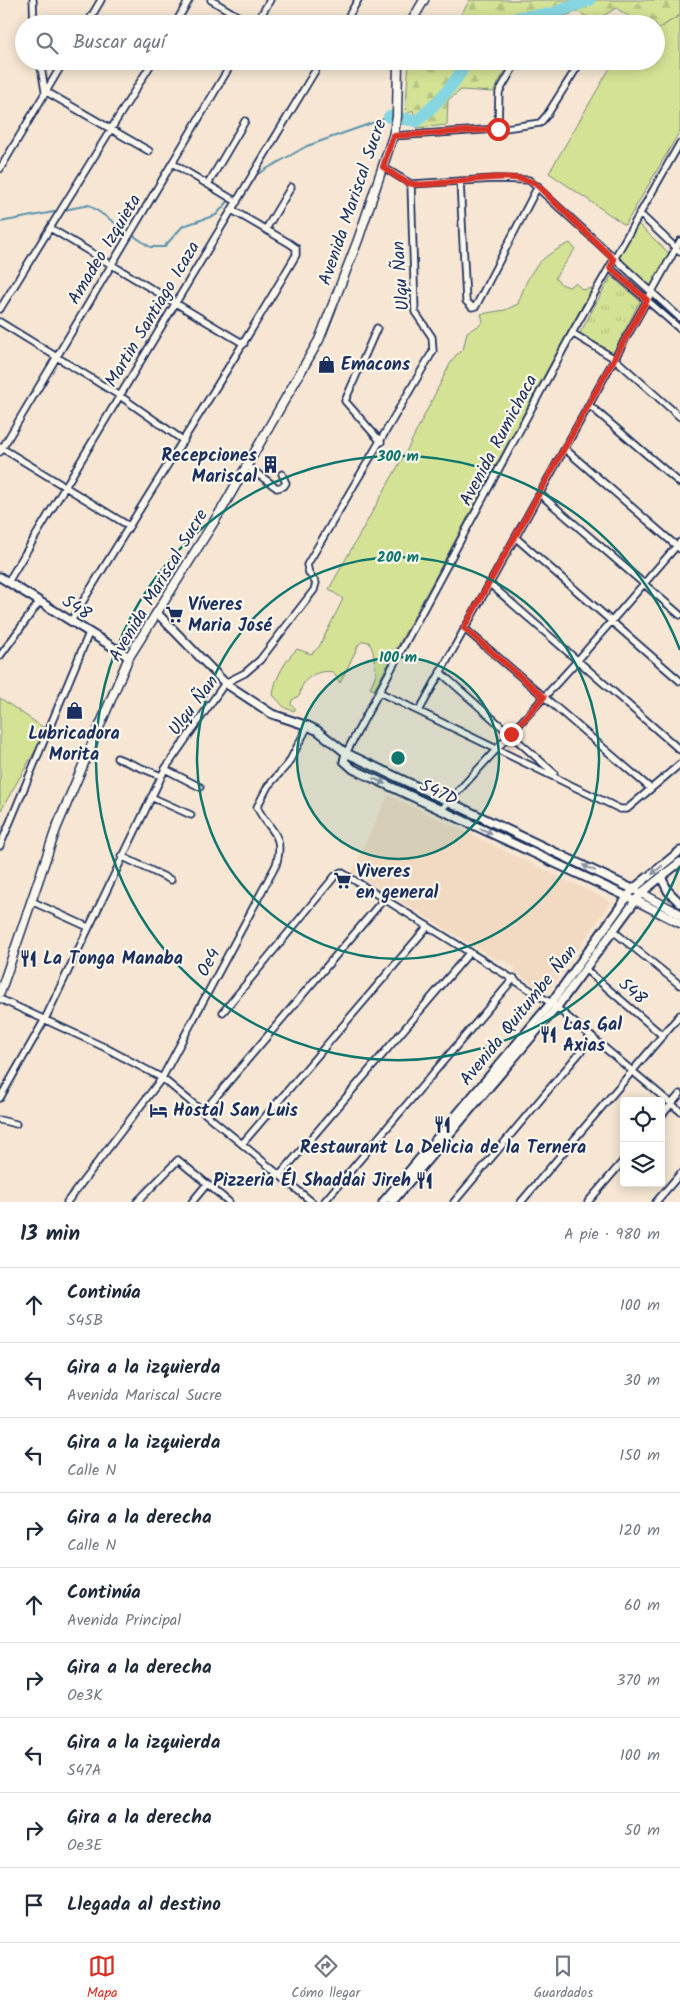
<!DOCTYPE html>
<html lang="es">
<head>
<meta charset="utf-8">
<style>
  body { margin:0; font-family:Kalam,sans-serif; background:#f6f6f7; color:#1f2937 }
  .controls { position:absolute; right:15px; bottom:15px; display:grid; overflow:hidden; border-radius:5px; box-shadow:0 2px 12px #0003 }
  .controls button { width:45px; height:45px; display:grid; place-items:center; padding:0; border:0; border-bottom:1px solid #e0e1e3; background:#fff; color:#1f2937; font:25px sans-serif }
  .stop { position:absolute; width:15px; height:15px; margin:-11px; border:4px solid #d93025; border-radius:50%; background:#fff }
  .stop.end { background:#d93025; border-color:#fff; box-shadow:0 1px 5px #0008 }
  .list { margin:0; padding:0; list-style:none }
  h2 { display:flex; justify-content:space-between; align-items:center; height:65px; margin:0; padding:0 20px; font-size:21px }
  h2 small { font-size:16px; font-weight:400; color:#747a83 }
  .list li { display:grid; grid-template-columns:32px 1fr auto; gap:15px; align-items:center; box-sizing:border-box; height:75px; padding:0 20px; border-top:1px solid #e0e1e3 }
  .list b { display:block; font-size:19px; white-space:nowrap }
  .list p { margin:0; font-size:16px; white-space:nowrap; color:#747a83 }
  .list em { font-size:16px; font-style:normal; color:#747a83 }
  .icon { flex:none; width:28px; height:28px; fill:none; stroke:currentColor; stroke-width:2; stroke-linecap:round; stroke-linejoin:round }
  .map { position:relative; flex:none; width:680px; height:1202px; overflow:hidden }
  .search { position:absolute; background:#fff; box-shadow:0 2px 12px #0003; left:15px; right:15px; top:15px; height:55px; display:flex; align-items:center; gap:12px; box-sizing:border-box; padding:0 18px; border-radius:28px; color:#747a83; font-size:19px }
  .sheet { height:740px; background:#fff }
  nav { display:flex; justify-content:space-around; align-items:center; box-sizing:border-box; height:70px; border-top:1px solid #e0e1e3; background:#fff; font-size:14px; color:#747a83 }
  nav a { display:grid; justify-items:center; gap:2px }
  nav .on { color:#d93025 }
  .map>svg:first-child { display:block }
  .built { fill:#f2dac2 }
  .grass { fill:#d4e295; stroke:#78887a }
  .forest { fill:url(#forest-firs); stroke:#78887a }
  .park { fill:url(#park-tufts); stroke:#78887a }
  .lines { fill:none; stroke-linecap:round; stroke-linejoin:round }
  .stream { stroke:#5b93ad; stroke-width:2 }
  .river { stroke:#86d6e2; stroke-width:12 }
  .minor-casing { stroke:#1b2f5e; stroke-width:9 }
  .tertiary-casing { stroke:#1b2f5e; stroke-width:11 }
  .secondary-casing { stroke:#1b2f5e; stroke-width:11 }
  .minor { stroke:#fbf7ec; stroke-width:5.5 }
  .tertiary { stroke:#fbf7ec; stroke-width:7 }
  .secondary { stroke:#fbf7ec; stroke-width:8 }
  .oneway { fill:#8b93a5 }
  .route { stroke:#d93025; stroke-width:6 }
  .ring { fill:none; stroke:#0f766e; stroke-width:2.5 }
  .labels { text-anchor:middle; stroke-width:4.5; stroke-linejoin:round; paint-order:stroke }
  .street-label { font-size:18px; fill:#1b2f5e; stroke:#fbf7ec }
  .poi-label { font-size:18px; font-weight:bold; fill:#1b2f5e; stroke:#fbf7ec; text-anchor:start }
  .centre { fill:#0f766e; stroke:#fbf7ec; stroke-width:2.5 }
  .ring-label { font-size:15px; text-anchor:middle; font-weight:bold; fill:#0f766e; stroke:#fbf7ec; stroke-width:4.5; stroke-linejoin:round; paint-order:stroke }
</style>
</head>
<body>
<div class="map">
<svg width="680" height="1202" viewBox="0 0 680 1202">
  <defs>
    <pattern id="forest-firs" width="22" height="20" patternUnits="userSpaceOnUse" patternTransform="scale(1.25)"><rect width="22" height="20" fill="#d4e295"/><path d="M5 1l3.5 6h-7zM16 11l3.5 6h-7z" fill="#b5c283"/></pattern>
    <pattern id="park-tufts" width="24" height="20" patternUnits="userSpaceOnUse" patternTransform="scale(1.25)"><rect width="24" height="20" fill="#d4e295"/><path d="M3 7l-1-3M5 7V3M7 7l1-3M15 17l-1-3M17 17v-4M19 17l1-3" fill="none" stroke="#b5c283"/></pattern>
  </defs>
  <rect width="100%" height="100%" fill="#f6e6d3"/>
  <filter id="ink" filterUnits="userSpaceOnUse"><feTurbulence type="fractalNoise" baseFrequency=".02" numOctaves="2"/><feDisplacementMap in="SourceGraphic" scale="10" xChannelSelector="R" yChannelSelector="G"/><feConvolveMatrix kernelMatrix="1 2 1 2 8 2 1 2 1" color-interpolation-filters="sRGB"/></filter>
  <g filter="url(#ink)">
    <!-- built -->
    <path class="built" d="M388,795L610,901V904L549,990L544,991L515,972L514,966L500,958L497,960L352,872Z"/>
    <!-- grass -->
    <path class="grass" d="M680,15V131L625,225L549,173L614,61H656V30Z
      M635,221L672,256L651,293L614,260Z
      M570,243L575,249L555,278L561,284L569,287L575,283L583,290L592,288L374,690L370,688L376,674L373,651L369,642L363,641L359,644L340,683L333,672C318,669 301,678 300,695L292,700L291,705L296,709L294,711L285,708L273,695C274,680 286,659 297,649L311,654L319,647L343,599L329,589L407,450L450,364L456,355L463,350L467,332L480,325L483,321L481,314L505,310L518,304C529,271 537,258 570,243Z
      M0,698L47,730L0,812Z"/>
    <!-- forest -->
    <path class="forest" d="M470,0H680V15L656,30V24H640L616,8L595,21L578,12L560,17L555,24H455Z
      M409,61H511L493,92L461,90L448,100L447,125L417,128L413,110L405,116Z"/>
    <!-- park -->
    <path class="park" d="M611,276L640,301L613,353L580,333Z"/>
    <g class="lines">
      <!-- stream -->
      <path class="stream" d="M254,176L307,146L389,117
        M64,210L89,205L150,247H164L183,226L216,215L231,198L237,196
        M0,222L59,211"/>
      <!-- river -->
      <path class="river" d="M506,24L519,17L551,14L590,0
        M389,117H391
        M403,119L417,121C437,103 455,85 467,61"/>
      <defs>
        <path id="minor" d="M33,0L34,24
          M211,0L251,24
          M87,24L101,0
          M175,24L189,0
          M256,24L270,0
          M344,24L358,0
          M40,61L45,91L149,151
          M498,129L499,92L517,61
          M393,136L498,129L540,123L547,115L581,61
          M172,163L237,202
          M383,167L411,184L495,179L529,180L680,318
          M0,169L64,61
          M460,181L466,301L472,307L476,306L538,186
          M208,184L245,121
          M639,213L680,252
          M50,228L244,344
          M266,229L291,187
          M610,268L680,329
          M0,309L153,61
          M0,322L120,396L184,441
          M377,328L345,401L381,442
          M572,333L615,359L680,417
          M589,405L680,483
          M0,447L129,526
          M565,449L680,549
          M0,452L233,61
          M247,466L277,488L284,486L286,483L282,474
          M540,494L680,615
          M516,538L680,681
          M8,582L321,61
          M490,584L680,750
          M71,621C145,498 224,379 296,255V248L289,243L232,210
          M464,628L650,788
          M0,656L40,601
          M440,672L554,773
          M379,692L620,809H627L680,764
          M419,711L680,241
          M346,753L572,333L680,143
          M117,758L161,776
          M165,769L200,787
          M151,797L191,815
          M441,810L578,660L680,542
          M0,846L89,633
          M121,856L171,880
          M31,901L88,927
          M612,930L680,985
          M585,969L663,1036
          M0,999L104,1047L162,1078L312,1202
          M223,1012L335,876L341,872L551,1003L680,1111
          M0,1098L45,1019L165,769L225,683L245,673L260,660L314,590L316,583L309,573L307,565L433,351L432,337L415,312L411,184
          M203,1112L383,900
          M661,1116L680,1094
          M0,1120L16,1124
          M242,1144L428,926
          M280,1175L470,952
          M67,1202L162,1078L276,865C286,832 268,831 257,807L268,786L288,764L308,726
          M137,1202L178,1160L229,1202
          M192,1202L207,1184
          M324,1202L514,978
          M454,1202L593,1037
          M521,1202L680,1015
          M588,1202L624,1160
          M656,1202L680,1174"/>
        <path id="tertiary" d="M0,577L129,657
          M157,613L225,683L272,714L308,726L318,731L346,753L641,893
          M346,753L344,761L353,769L630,898
          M661,877L668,891L680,903
          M383,1202L551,1003L633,889L680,851
          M392,1202L557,1007L641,893L680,862"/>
        <path id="secondary" d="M410,24L424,0
          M641,893L680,914
          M635,900L680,923
          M0,993L56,829L129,657L222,509L319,340L358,240L393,136L397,117L398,61"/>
      </defs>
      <!-- minor casing -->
      <use href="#minor" class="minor-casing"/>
      <!-- tertiary casing -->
      <use href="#tertiary" class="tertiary-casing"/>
      <!-- secondary casing -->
      <use href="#secondary" class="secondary-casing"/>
      <!-- minor -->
      <use href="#minor" class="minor"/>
      <!-- tertiary -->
      <use href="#tertiary" class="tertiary"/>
      <!-- secondary -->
      <use href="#secondary" class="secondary"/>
    </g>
    <!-- one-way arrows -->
    <defs><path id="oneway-solid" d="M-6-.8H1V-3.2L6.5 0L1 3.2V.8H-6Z" transform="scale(1.25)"/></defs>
    <g class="oneway">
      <use href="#oneway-solid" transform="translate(379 781) rotate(25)"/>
      <use href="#oneway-solid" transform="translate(486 831) rotate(25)"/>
      <use href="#oneway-solid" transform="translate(589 868) rotate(-155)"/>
      <use href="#oneway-solid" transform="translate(657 870) rotate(140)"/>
    </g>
  </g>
  <g class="lines" filter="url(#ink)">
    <!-- route -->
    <path class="route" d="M498,129L393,136L383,167C391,172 403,183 413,184C443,188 515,166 538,186L614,260L610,268L647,300L464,628L544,697L511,734"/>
  </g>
  <!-- distance rings -->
  <circle cx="398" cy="758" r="101" fill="#0f766e" fill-opacity=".12"/>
  <g class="ring">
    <circle cx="398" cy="758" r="101"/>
    <circle cx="398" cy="758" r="201"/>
    <path d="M680 866A302 302 0 1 1 680 650"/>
  </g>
  <!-- icons -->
  <defs>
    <symbol id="shop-bare" viewBox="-9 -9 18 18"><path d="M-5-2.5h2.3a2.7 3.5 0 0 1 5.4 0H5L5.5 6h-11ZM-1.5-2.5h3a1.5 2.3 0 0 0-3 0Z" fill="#1b2f5e" stroke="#fbf7ec" stroke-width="2.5" paint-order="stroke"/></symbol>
    <symbol id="building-bare" viewBox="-9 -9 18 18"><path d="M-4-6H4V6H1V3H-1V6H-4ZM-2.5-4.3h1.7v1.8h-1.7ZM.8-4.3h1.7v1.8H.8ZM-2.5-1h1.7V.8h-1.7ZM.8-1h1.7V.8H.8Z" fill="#1b2f5e" stroke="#fbf7ec" stroke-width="2.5" paint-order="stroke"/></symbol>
    <symbol id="supermarket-bare" viewBox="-9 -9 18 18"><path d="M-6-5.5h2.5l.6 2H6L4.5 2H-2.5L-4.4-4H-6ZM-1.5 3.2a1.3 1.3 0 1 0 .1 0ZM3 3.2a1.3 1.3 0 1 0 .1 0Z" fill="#1b2f5e" stroke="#fbf7ec" stroke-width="2.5" paint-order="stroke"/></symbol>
    <symbol id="restaurant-bare" viewBox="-9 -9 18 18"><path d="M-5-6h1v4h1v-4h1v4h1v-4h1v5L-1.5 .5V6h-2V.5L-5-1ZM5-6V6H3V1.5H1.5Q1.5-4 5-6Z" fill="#1b2f5e" stroke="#fbf7ec" stroke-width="2.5" paint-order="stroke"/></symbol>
    <symbol id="hotel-bare" viewBox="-9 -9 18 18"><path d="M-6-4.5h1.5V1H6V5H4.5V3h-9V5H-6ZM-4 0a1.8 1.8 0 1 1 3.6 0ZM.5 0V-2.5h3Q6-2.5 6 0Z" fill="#1b2f5e" stroke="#fbf7ec" stroke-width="2.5" paint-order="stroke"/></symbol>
  </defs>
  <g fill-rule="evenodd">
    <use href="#shop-bare" x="314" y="352" width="25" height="25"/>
    <use href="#building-bare" x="258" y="452" width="25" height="25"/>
    <use href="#supermarket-bare" x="162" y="602" width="25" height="25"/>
    <use href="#shop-bare" x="62" y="698" width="25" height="25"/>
    <use href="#supermarket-bare" x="330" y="868" width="25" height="25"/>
    <use href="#restaurant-bare" x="16" y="946" width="25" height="25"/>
    <use href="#restaurant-bare" x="536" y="1022" width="25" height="25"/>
    <use href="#hotel-bare" x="146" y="1098" width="25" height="25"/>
    <use href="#restaurant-bare" x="430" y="1112" width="25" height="25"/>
    <use href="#restaurant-bare" x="412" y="1168" width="25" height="25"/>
  </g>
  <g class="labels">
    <!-- street labels -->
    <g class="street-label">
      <text transform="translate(352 202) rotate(-71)" y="6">Avenida Mariscal Sucre</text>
      <text transform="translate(104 249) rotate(-59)" y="6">Amadeo Izquieta</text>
      <text transform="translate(400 276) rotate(-94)" y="6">Ulqu Ñan</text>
      <text transform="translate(152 314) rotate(-59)" y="6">Martin Santiago Icaza</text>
      <text transform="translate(498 440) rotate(-62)" y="6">Avenida Rumichaca</text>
      <text transform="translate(158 585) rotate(-59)" y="6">Avenida Mariscal Sucre</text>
      <text transform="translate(77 607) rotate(33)" y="6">S48</text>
      <text transform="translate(193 705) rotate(-53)" y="6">Ulqu Ñan</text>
      <text transform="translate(439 792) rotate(25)" y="6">S47D</text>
      <text transform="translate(208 962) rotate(-62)" y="6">Oe4</text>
      <text transform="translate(633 991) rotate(41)" y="6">S48</text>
      <text transform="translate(518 1015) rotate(-51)" y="6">Avenida Quitumbe Ñan</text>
    </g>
    <!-- poi labels -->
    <g class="poi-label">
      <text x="341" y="370">Emacons</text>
      <text x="257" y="461" text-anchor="end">Recepciones<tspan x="257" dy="21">Mariscal</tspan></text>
      <text x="188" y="610">Víveres<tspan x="188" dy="21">Maria José</tspan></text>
      <text x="74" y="739" text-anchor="middle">Lubricadora<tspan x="74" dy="21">Morita</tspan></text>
      <text x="356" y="877">Viveres<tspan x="356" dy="21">en general</tspan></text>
      <text x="43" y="964">La Tonga Manaba</text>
      <text x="563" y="1030">Las Gal<tspan x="563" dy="21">Axias</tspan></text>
      <text x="173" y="1116">Hostal San Luis</text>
      <text x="443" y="1153" text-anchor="middle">Restaurant La Delicia de la Ternera</text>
      <text x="411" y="1186" text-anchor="end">Pizzeria Él Shaddai Jireh</text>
    </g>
  </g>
  <circle cx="398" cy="758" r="8" class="centre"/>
  <g class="ring-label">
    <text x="398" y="461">300 m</text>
    <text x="398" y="562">200 m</text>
    <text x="398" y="662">100 m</text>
  </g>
</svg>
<div class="controls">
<button><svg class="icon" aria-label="locate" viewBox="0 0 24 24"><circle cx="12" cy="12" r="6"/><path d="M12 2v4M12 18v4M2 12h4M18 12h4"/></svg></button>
<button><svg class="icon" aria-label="layers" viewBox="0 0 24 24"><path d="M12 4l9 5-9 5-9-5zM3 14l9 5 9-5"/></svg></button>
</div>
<div class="stop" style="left:498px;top:129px"></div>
<div class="stop end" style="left:511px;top:734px"></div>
<div class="search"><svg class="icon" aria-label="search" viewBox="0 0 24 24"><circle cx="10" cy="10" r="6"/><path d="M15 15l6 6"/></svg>Buscar aquí</div>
</div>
<section class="sheet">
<h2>13 min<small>A pie · 980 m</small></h2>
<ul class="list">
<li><svg class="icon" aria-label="ahead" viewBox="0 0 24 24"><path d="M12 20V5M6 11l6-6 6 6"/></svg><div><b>Continúa</b><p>S45B</p></div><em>100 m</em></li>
<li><svg class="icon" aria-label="left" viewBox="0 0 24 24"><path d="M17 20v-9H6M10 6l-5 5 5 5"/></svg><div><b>Gira a la izquierda</b><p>Avenida Mariscal Sucre</p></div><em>30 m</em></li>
<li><svg class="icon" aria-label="left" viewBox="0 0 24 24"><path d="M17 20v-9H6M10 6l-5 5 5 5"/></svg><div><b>Gira a la izquierda</b><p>Calle N</p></div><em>150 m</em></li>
<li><svg class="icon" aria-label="right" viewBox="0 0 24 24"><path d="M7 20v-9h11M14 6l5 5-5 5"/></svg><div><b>Gira a la derecha</b><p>Calle N</p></div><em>120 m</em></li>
<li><svg class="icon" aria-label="ahead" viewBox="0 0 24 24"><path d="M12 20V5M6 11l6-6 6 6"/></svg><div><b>Continúa</b><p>Avenida Principal</p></div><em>60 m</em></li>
<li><svg class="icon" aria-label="right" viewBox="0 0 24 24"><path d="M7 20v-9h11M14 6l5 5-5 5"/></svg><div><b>Gira a la derecha</b><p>Oe3K</p></div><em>370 m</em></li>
<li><svg class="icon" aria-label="left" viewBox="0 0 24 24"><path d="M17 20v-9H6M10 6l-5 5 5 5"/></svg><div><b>Gira a la izquierda</b><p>S47A</p></div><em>100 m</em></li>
<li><svg class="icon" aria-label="right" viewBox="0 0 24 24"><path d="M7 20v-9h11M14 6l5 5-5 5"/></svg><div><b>Gira a la derecha</b><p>Oe3E</p></div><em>50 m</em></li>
<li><svg class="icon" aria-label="arrive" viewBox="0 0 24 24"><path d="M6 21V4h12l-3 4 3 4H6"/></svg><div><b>Llegada al destino</b></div></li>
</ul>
</section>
<nav>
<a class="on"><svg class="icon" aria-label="map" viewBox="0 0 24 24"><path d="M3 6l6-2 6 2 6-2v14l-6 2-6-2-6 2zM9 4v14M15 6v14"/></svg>Mapa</a>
<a><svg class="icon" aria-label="directions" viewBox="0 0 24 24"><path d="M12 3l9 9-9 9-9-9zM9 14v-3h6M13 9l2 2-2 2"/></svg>Cómo llegar</a>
<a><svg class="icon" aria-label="saved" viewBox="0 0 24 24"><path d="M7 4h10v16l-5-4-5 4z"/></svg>Guardados</a>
</nav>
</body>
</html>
